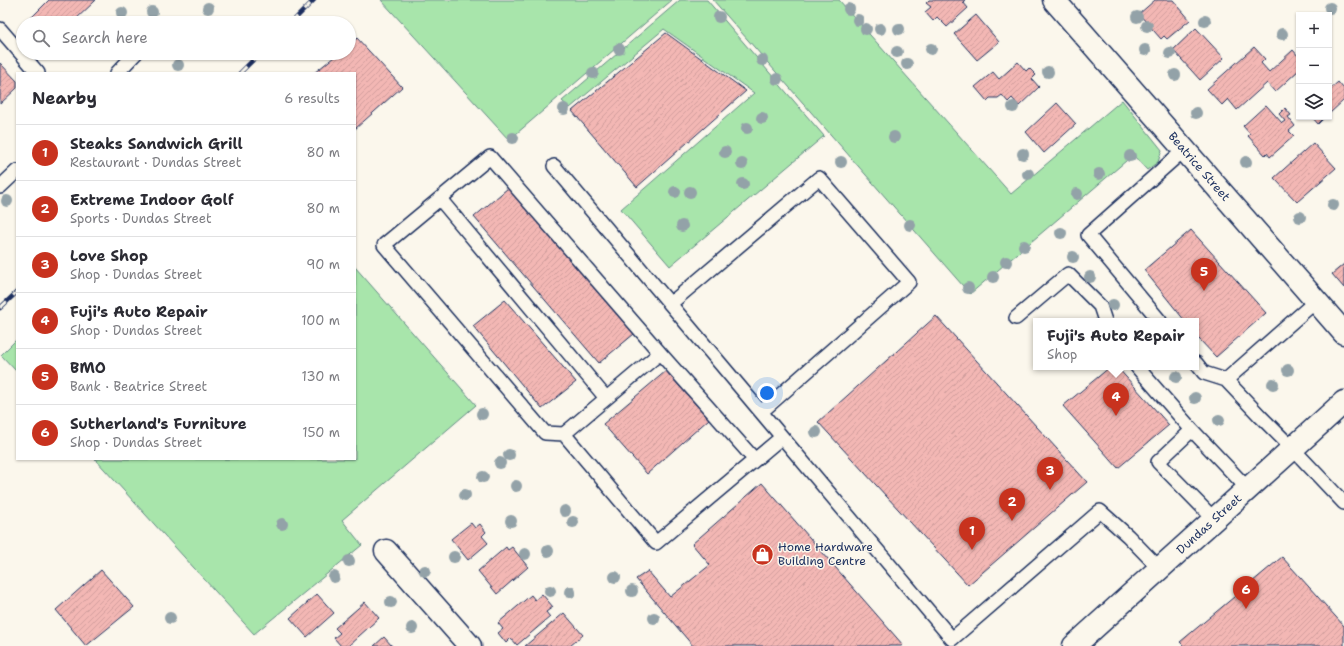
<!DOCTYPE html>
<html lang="en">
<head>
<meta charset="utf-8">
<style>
  body { margin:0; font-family:"Shantell Sans",sans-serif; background:#f7f7f7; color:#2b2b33 }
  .controls { position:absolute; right:12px; top:12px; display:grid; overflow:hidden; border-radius:0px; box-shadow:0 1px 3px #0004 }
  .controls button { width:36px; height:36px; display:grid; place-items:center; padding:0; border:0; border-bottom:1px solid #e1e1e2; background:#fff; color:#2b2b33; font:20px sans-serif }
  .you { position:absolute; left:767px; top:393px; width:14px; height:14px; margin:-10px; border:3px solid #fff; border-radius:50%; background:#1a73e8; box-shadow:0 0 0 6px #1a73e833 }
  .badge { display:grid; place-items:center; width:26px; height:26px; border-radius:50%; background:#c8321e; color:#fff; font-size:13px; font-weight:700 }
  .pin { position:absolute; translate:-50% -33px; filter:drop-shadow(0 1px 2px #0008) }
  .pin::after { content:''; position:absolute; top:21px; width:14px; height:12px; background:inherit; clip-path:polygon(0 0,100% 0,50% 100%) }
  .popup { position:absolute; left:1033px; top:318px; width:166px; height:52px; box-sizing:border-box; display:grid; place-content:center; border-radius:0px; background:#fff; filter:drop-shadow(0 1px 3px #0005); font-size:13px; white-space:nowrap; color:#7c7c81 }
  .popup b { font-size:15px; color:#2b2b33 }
  .popup::after { content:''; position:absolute; left:50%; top:100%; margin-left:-8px; border:8px solid transparent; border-top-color:#fff }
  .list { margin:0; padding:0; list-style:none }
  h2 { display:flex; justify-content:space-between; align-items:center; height:52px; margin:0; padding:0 16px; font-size:17px }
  h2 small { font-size:13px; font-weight:400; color:#7c7c81 }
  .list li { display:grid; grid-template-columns:26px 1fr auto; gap:12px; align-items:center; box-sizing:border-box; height:56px; padding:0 16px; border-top:1px solid #e1e1e2 }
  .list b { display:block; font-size:15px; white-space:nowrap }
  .list p { margin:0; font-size:13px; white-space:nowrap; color:#7c7c81 }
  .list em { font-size:13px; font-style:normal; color:#7c7c81 }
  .icon { flex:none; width:22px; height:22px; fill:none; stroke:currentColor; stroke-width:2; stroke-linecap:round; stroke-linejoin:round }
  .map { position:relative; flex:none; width:1344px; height:646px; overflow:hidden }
  .search { position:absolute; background:#fff; box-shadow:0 1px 3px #0004; left:16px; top:16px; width:340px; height:44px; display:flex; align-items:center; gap:10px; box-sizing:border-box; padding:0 14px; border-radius:22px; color:#7c7c81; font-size:15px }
  .panel { position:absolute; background:#fff; box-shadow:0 1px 3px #0004; left:16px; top:72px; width:340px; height:388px; border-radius:0px }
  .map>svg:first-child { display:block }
  .green { fill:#a8e5ab; stroke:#628a84 }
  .building { fill:url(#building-hatch); stroke:#1b2f5e }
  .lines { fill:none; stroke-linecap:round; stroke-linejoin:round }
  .service-casing { stroke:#1b2f5e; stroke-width:16 }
  .minor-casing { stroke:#1b2f5e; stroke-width:25 }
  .secondary-casing { stroke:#1b2f5e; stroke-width:25 }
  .service { stroke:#fbf7ec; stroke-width:13 }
  .minor { stroke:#fbf7ec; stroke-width:22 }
  .secondary { stroke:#fbf7ec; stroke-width:22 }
  .rail-casing { stroke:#1b2f5e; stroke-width:4.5 }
  .rail { stroke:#fbf7ec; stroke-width:3; stroke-dasharray:9; stroke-linecap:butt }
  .tree { fill:#93a2a8 }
  .labels { text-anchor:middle; stroke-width:3; stroke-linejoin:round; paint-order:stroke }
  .street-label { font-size:12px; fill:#1b2f5e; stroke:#fbf7ec }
  .poi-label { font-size:12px; fill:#1b2f5e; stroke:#fbf7ec; text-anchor:start }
</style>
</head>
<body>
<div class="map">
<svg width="1344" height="646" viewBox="0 0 1344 646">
  <defs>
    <pattern id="building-hatch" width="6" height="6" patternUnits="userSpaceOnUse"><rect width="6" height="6" fill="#f3b7b4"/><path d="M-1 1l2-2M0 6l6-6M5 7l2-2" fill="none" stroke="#d09e9d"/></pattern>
  </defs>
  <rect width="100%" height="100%" fill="#fbf7ec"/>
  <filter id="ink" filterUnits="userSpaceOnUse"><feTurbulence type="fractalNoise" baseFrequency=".025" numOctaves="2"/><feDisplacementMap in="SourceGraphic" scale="8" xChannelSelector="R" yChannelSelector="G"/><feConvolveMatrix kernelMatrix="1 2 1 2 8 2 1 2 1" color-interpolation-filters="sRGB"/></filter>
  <g filter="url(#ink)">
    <!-- green -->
    <path class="green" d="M381,0H672L509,140Z
      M680,0H707L824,136L670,266L621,209L754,93L664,29L570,108L562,101Z
      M713,0H839L1011,194L1122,100L1162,150L1158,162L1147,170L1133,155L970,294Z
      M355,267L476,405L342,520L362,545L254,634L95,459H355Z
      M17,339V372L1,355Z"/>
    <!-- building -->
    <path class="building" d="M49,0H96L74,21L76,23H26Z
      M929,0H965L963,2L968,8L947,27L937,17L933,21L925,12L931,7L926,3Z
      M1155,0H1173L1190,20L1167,39L1164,36L1161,39L1139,14Z
      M976,15L999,42L977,60L954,34Z
      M1196,28L1224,58L1200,80L1173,50Z
      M666,33L746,91L637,187L572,111Z
      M357,38L402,87L355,129V73H314L339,53H349V45Z
      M1254,47L1265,59L1261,63L1269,72L1293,50L1299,57V70L1275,92L1267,83L1237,110L1228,99L1222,105L1207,89Z
      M1018,62L1026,71L1029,68L1036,75L1032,79L1039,87L1019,106L1012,98L1008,102L1002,95L998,98H990L987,101L975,87L993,72L999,79Z
      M0,63L17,81V88L0,104Z
      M1338,82L1344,89V100L1329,114V90Z
      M1057,103L1076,124L1044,153L1026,132Z
      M1266,105L1282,123L1285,121L1279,114L1285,108L1291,115L1288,117L1295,126L1289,131L1294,136L1270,157L1267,153L1265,155L1248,136L1250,134L1243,126Z
      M1312,117H1325L1318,124Z
      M1313,143L1336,168L1297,202L1274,178Z
      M508,188L634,334L599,363L474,217Z
      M1191,230L1266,313L1216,357L1199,339L1196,342V321H1185L1144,270Z
      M1344,264V288L1332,274Z
      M505,300L576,382L542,409L473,326Z
      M936,316L1087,482L968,585L818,422Z
      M1110,367H1117L1169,425L1118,468L1063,406Z
      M666,371L709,419L647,474L603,424Z
      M762,483L903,645L901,646H693L636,579L648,571L670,597L710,565L692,544Z
      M471,523L475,528L480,524L486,532L482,536L488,543L468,560L451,539Z
      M506,547L508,550L512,547L528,567L497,594L478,571Z
      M1282,557L1344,626V646H1184L1180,642Z
      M101,570L134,607L86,646L56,610Z
      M317,594L334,613L307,637L290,618Z
      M542,594L553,607L546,612L550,617L517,645L511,638L506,643L498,633L503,629L498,623L531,595L535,600Z
      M365,602L379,618L348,646H341L334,638L340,633L335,628Z
      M564,613L583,635L570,646H525Z
      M384,637L392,646H374Z"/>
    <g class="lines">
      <defs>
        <path id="service" d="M0,29L38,73
          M117,73L136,53
          M554,166L952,639L1100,511L1128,536L1160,569
          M0,187L17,171
          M440,199L606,398
          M670,304L819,178L909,282L761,412
          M1016,318L1068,274L1100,306L1105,321
          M1160,321L1088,235L1184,150
          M1196,363L1204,373L1226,380L1261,417L1293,449L1344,503
          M1137,367L1192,430
          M1226,380L1316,301
          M564,434L545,433L384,245L490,157L660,353
          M755,460L660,353L564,434L656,543L782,437
          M1214,519L1158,462L1192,430L1248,489"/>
        <g id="minor">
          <path id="s1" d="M1054,0L1344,333"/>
          <path d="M386,551L470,646"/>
        </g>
        <g id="secondary">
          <path id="s2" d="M1074,646L1344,402"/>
        </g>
      </defs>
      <!-- service casing -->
      <use href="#service" class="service-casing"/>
      <!-- minor casing -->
      <use href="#minor" class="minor-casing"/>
      <!-- secondary casing -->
      <use href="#secondary" class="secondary-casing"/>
      <!-- service -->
      <use href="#service" class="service"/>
      <!-- minor -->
      <use href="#minor" class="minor"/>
      <!-- secondary -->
      <use href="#secondary" class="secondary"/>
      <defs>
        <path id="rail" d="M291,23L314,0
          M240,73L260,53
          M0,308L17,292"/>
      </defs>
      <!-- rail casing -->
      <use href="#rail" class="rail-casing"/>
      <!-- rail -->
      <use href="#rail" class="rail"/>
    </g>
    <!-- trees -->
    <g class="tree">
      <circle cx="208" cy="8" r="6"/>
      <circle cx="1330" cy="8" r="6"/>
      <circle cx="849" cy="9" r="6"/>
      <circle cx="152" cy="12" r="6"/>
      <circle cx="122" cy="13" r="6"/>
      <circle cx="719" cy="17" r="6"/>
      <circle cx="1137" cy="17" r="6"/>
      <circle cx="858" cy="20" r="6"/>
      <circle cx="1205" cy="21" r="6"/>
      <circle cx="1147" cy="26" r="6"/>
      <circle cx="866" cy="29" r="6"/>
      <circle cx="880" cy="29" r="6"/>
      <circle cx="899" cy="29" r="6"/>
      <circle cx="1282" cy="34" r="6"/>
      <circle cx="619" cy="49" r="6"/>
      <circle cx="931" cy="49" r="6"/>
      <circle cx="1145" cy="50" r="6"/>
      <circle cx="897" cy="52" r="6"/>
      <circle cx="1170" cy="53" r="6"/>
      <circle cx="762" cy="60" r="6"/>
      <circle cx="907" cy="64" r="6"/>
      <circle cx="178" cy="65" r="6"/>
      <circle cx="1048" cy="72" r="6"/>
      <circle cx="593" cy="73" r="6"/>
      <circle cx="1175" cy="75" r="6"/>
      <circle cx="777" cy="79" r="6"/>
      <circle cx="1013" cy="107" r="6"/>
      <circle cx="564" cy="109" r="6"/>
      <circle cx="1196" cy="113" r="6"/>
      <circle cx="762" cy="118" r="6"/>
      <circle cx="747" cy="128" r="6"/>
      <circle cx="894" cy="137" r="6"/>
      <circle cx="513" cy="138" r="6"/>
      <circle cx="725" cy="152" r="6"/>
      <circle cx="1023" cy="154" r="6"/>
      <circle cx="1130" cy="156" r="6"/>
      <circle cx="841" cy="162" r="6"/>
      <circle cx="1246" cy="162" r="6"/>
      <circle cx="742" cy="164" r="6"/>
      <circle cx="1028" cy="174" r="6"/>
      <circle cx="1099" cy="174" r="6"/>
      <circle cx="743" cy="184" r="6"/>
      <circle cx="675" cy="192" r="6"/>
      <circle cx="690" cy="192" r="6"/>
      <circle cx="1077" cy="194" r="6"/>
      <circle cx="7" cy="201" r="6"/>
      <circle cx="1333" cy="205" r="6"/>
      <circle cx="1300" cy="217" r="6"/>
      <circle cx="910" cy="225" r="6"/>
      <circle cx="682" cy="226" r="6"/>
      <circle cx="1061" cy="233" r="6"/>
      <circle cx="1024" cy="246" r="6"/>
      <circle cx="1073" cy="257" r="6"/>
      <circle cx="1006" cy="262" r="6"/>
      <circle cx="993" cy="277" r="6"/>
      <circle cx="1090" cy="277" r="6"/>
      <circle cx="968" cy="288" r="6"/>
      <circle cx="1113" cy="305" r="6"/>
      <circle cx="1288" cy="370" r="6"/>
      <circle cx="1176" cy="377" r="6"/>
      <circle cx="1273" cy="384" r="6"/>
      <circle cx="1195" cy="398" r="6"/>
      <circle cx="482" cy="414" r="6"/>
      <circle cx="1219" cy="420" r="6"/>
      <circle cx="816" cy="432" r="6"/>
      <circle cx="509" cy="455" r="6"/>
      <circle cx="500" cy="463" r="6"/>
      <circle cx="483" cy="477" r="6"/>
      <circle cx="516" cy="486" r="6"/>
      <circle cx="465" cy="495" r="6"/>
      <circle cx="565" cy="511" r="6"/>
      <circle cx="511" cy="521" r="6"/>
      <circle cx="573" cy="522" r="6"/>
      <circle cx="282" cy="524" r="6"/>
      <circle cx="548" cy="551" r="6"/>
      <circle cx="525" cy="554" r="6"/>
      <circle cx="454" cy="557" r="6"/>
      <circle cx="349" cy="561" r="6"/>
      <circle cx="425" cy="571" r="6"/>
      <circle cx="334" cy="577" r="6"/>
      <circle cx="615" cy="577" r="6"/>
      <circle cx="550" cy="591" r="6"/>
      <circle cx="632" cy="591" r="6"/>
      <circle cx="570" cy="592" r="6"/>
      <circle cx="391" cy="602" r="6"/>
      <circle cx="170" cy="618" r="6"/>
      <circle cx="654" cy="618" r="6"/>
      <circle cx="412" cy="628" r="6"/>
    </g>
  </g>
  <!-- icons -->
  <defs>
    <symbol id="shop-disc" viewBox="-11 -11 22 22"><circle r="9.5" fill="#c8321e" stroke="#fbf7ec"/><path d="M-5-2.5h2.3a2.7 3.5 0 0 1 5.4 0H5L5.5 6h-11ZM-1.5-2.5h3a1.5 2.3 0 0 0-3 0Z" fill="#fff"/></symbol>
  </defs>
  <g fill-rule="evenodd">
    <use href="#shop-disc" x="750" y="542" width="25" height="25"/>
  </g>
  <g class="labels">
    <!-- street labels -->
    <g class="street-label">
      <text dy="4" stroke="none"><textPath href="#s1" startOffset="221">Beatrice Street</textPath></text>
      <text dy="4" stroke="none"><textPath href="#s2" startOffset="182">Dundas Street</textPath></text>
    </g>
    <!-- poi labels -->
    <g class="poi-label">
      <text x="778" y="551">Home Hardware<tspan x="778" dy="14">Building Centre</tspan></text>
    </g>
  </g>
</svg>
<div class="controls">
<button>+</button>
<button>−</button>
<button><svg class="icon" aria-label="layers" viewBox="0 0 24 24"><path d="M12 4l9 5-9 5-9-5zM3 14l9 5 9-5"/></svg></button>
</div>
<div class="you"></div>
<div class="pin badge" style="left:972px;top:550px">1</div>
<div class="pin badge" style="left:1012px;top:521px">2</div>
<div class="pin badge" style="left:1050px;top:490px">3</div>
<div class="pin badge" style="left:1116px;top:416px">4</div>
<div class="popup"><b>Fuji's Auto Repair</b>Shop</div>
<div class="pin badge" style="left:1204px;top:291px">5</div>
<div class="pin badge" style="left:1246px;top:609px">6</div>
<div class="search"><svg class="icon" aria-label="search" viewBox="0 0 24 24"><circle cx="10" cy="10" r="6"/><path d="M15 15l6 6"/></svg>Search here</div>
<section class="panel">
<h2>Nearby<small>6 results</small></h2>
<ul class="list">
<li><span class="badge">1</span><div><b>Steaks Sandwich Grill</b><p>Restaurant · Dundas Street</p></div><em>80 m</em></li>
<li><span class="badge">2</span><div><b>Extreme Indoor Golf</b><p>Sports · Dundas Street</p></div><em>80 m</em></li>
<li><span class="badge">3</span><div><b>Love Shop</b><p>Shop · Dundas Street</p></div><em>90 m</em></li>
<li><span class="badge">4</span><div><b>Fuji's Auto Repair</b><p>Shop · Dundas Street</p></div><em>100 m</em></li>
<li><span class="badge">5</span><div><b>BMO</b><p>Bank · Beatrice Street</p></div><em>130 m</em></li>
<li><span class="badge">6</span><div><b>Sutherland's Furniture</b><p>Shop · Dundas Street</p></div><em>150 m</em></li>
</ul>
</section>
</div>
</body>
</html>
